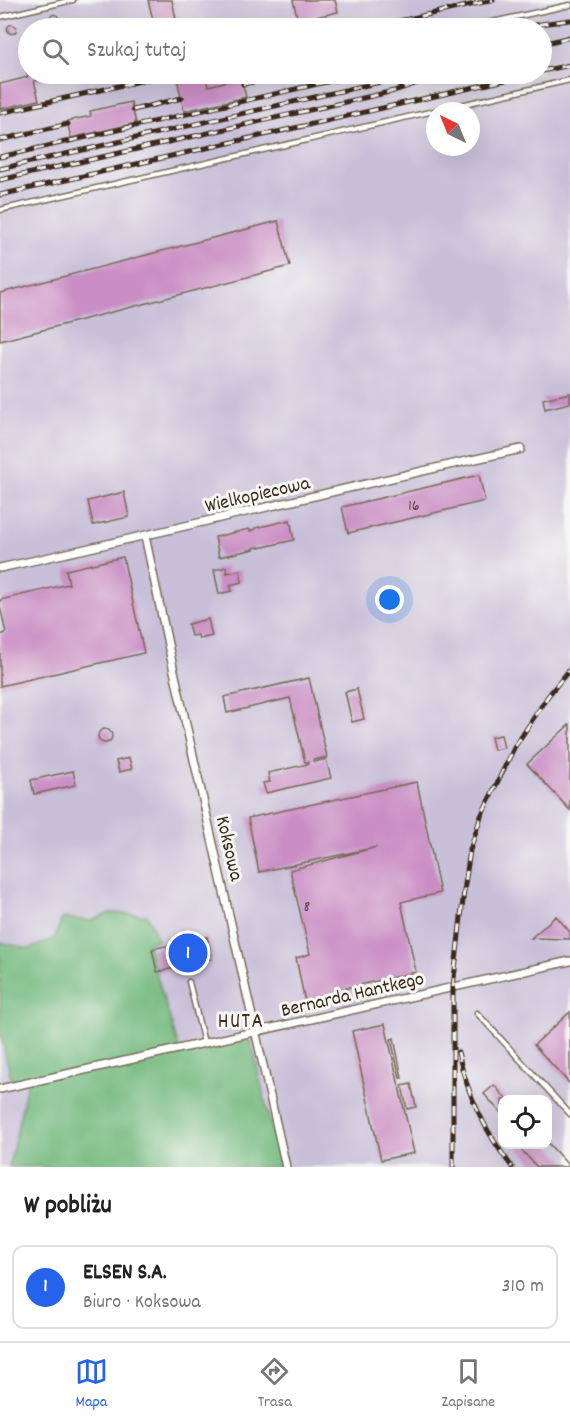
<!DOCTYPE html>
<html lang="pl">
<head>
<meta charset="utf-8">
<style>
  body { margin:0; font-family:Dekko,sans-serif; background:#f2f2f2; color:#222 }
  .controls { position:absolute; right:18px; bottom:18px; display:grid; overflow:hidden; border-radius:12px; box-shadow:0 6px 24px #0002 }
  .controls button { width:54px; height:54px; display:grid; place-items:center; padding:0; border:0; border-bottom:2px solid #e0e0e0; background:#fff; color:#222; font:30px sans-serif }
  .compass { position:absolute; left:426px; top:102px; width:54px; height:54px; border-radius:50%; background:#fff; box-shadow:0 6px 24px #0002; rotate:317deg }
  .you { position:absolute; left:390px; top:600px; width:21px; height:21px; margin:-15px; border:4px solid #fff; border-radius:50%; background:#1a73e8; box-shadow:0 0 0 9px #1a73e833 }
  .badge { display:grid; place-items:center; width:39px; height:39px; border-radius:50%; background:#2563eb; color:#fff; font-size:20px; font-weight:700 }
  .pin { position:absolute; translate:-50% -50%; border:3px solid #fff; box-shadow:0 2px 6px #0006 }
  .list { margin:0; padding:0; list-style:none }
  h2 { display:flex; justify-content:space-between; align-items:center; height:78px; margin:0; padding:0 24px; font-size:26px }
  h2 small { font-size:20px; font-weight:400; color:#767676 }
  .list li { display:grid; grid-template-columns:39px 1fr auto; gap:18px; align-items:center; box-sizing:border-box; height:84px; margin:0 12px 12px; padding:0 12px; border:2px solid #e0e0e0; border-radius:12px }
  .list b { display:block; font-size:22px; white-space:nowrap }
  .list p { margin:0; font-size:20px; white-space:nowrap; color:#767676 }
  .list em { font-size:20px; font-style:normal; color:#767676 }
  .icon { flex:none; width:33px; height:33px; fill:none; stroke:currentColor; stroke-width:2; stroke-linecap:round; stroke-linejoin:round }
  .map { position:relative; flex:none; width:570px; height:1167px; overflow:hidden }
  .search { position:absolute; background:#fff; box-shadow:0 6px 24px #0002; left:18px; right:18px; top:18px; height:66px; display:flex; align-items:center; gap:15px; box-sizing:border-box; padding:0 21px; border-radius:33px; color:#767676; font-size:22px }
  .sheet { height:174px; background:#fff }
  nav { display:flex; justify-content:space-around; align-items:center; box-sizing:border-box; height:84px; border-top:2px solid #e0e0e0; background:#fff; font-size:16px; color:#767676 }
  nav a { display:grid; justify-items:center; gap:3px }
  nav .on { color:#2563eb }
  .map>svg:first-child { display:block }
  .industrial { fill:#c8bfd8; fill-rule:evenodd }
  .forest { fill:#73b97e; stroke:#57724e; stroke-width:1.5 }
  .building { fill:#ca8ec4 }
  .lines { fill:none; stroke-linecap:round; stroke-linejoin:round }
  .service-casing { stroke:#786a56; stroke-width:7 }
  .minor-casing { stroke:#786a56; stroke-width:10 }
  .service { stroke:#fff; stroke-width:4 }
  .minor { stroke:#fff; stroke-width:7 }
  .rail-casing { stroke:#3b2a1e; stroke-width:5 }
  .rail { stroke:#f6f6f2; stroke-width:3; stroke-dasharray:9; stroke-linecap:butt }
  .labels { text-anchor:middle; stroke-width:6; stroke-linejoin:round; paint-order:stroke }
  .number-label { font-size:16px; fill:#5f4348 }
  .street-label { font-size:20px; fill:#3b2a1e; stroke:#f6f6f2 }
  .neighbourhood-label { font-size:21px; letter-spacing:1.5px; fill:#3b2a1e; stroke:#f6f6f2 }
</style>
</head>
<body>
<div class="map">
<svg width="570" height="1167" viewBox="0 0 570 1167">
  <rect width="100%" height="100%" fill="#f6f6f2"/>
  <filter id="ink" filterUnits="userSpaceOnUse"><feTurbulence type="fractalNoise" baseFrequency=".0167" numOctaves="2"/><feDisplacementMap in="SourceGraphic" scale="12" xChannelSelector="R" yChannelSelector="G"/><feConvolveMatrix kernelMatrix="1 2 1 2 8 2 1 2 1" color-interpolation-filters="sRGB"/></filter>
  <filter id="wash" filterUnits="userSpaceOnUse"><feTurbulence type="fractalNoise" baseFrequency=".008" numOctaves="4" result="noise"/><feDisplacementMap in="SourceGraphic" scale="24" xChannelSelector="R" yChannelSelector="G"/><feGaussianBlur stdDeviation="1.35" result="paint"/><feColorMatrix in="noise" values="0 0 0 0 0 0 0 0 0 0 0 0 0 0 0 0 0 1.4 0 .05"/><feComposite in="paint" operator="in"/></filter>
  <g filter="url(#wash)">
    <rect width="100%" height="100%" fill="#e8e0bd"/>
    <!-- industrial -->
    <path class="industrial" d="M0,0H570V1167H0ZM28,28H542V74H28ZM435,111H471V147H435ZM502,1100H548V1144H502Z"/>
    <!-- forest -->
    <path class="forest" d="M110,913L147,915L158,940L147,943L180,1052L251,1040L280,1167H9L28,1079L12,1083L0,1032V942L29,949L54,939L62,918L91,921Z"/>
    <g id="blocks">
      <!-- building -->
      <path class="building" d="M148,0H172L176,19L154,24Z
        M293,0H335L338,12L298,21Z
        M49.5 19a4.5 4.5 0 1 1 9 0a4.5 4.5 0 1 1-9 0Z
        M7.5 29a4.5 4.5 0 1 1 9 0a4.5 4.5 0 1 1-9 0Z
        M28,43V74H64L34,81L39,100L0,109V84L28,77L20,45Z
        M176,74H205L208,86L241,78L246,97L184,111Z
        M131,102L136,123L71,138L67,121L91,116L90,111Z
        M278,221L290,266L0,341V293Z
        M570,393V403L545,409L543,399Z
        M479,475L485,501L348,533L342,507Z
        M124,492L129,517L93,525L88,501Z
        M290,520L294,540L259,548V547L253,548L254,549L219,557L215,537L249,529L250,531L255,529V528Z
        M123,557L144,653L0,686V635L6,633L0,606V600L69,584L66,570Z
        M226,567L227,573L240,570L242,582L230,585L232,591L219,594L214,570Z
        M208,619L212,636L199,639L198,635L191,636L188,624Z
        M309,678L327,757L313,760L314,762L326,759L331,778L266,793L263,783L270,782L268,773L308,764V762H305L290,698L227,713L224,697Z
        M357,689L364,719L352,722L345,692Z
        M570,724V810L527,764Z
        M98 736a7 7 0 1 1 14 0a7 7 0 1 1-14 0Z
        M501,735L504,748L494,750L491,737Z
        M129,758L132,769L119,772L116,761Z
        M73,771L76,785L34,794L31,780Z
        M417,782L440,893L401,902L416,972L346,988L349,996L308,1005L305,1002L296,958L310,954L290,870L377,847L259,872L248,818Z
        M556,916L570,932V939L531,938Z
        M207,937L212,959L157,972L152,949Z
        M570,1012V1084L534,1045Z
        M385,1024L414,1153L381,1160L352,1031Z
        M394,1038L402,1078H400L391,1039Z
        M411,1084L416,1107L407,1109L402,1086Z
        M494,1085L507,1100H502V1114L484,1094Z
        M548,1143L570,1167H537L516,1144H548Z"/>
    </g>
  </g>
  <g filter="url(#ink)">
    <use href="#blocks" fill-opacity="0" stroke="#786a56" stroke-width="1.5"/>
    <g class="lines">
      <defs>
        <path id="service" d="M0,17L73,0
          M465,28L570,5
          M246,78L266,74
          M0,210L570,80
          M189,982L204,1043
          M477,1013L570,1114"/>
        <path id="minor" d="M145,536L169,649L286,1167
          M0,568C174,530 347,487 521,449
          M0,1089L570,961"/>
      </defs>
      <!-- service casing -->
      <use href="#service" class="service-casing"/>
      <!-- minor casing -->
      <use href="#minor" class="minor-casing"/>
      <!-- service -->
      <use href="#service" class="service"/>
      <!-- minor -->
      <use href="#minor" class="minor"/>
      <defs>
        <path id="rail" d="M368,28L493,0
          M504,28L530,25
          M521,28L541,24L570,20
          M542,44L570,37
          M542,71L570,65
          M243,84L291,74
          M133,110L182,98
          M0,113L171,74
          M0,140L68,124
          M0,157L361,74
          M0,169L415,74
          M0,180L394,91L444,74
          M0,195L532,74
          M458,1052C467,1094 486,1133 512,1167
          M453,1167V987L464,891L470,850L481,816L514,748L548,696L570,669"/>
      </defs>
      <!-- rail casing -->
      <use href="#rail" class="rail-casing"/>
      <!-- rail -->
      <use href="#rail" class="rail"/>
    </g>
  </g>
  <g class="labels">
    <!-- number labels -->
    <g class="number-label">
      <text x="414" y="510">16</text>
      <text x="307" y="911">8</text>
    </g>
    <!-- street labels -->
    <g class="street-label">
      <text transform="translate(257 493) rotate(-13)" y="7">Wielkopiecowa</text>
      <text transform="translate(231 848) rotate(77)" y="7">Koksowa</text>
      <text transform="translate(352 993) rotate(-13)" y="7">Bernarda Hantkego</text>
    </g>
    <!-- neighbourhood labels -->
    <g class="neighbourhood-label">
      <text x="241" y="1027">HUTA</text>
    </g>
  </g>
</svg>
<div class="controls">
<button><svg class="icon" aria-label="locate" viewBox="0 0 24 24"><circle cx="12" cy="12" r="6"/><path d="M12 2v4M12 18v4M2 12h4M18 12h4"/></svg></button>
</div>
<svg class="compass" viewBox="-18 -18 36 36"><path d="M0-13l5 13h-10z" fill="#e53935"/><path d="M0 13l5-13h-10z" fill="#767676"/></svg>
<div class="you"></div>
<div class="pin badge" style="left:188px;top:953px">1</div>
<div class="search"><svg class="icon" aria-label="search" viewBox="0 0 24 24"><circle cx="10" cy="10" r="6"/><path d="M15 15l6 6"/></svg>Szukaj tutaj</div>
</div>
<section class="sheet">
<h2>W pobliżu<small></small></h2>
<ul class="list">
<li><span class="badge">1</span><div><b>ELSEN S.A.</b><p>Biuro · Koksowa</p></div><em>310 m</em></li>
</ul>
</section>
<nav>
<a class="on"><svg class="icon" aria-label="map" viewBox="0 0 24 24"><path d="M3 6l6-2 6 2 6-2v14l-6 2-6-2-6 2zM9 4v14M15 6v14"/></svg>Mapa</a>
<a><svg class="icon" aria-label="directions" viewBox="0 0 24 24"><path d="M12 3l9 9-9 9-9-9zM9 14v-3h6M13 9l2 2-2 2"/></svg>Trasa</a>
<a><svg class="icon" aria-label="saved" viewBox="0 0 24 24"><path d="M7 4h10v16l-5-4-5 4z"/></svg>Zapisane</a>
</nav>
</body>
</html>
